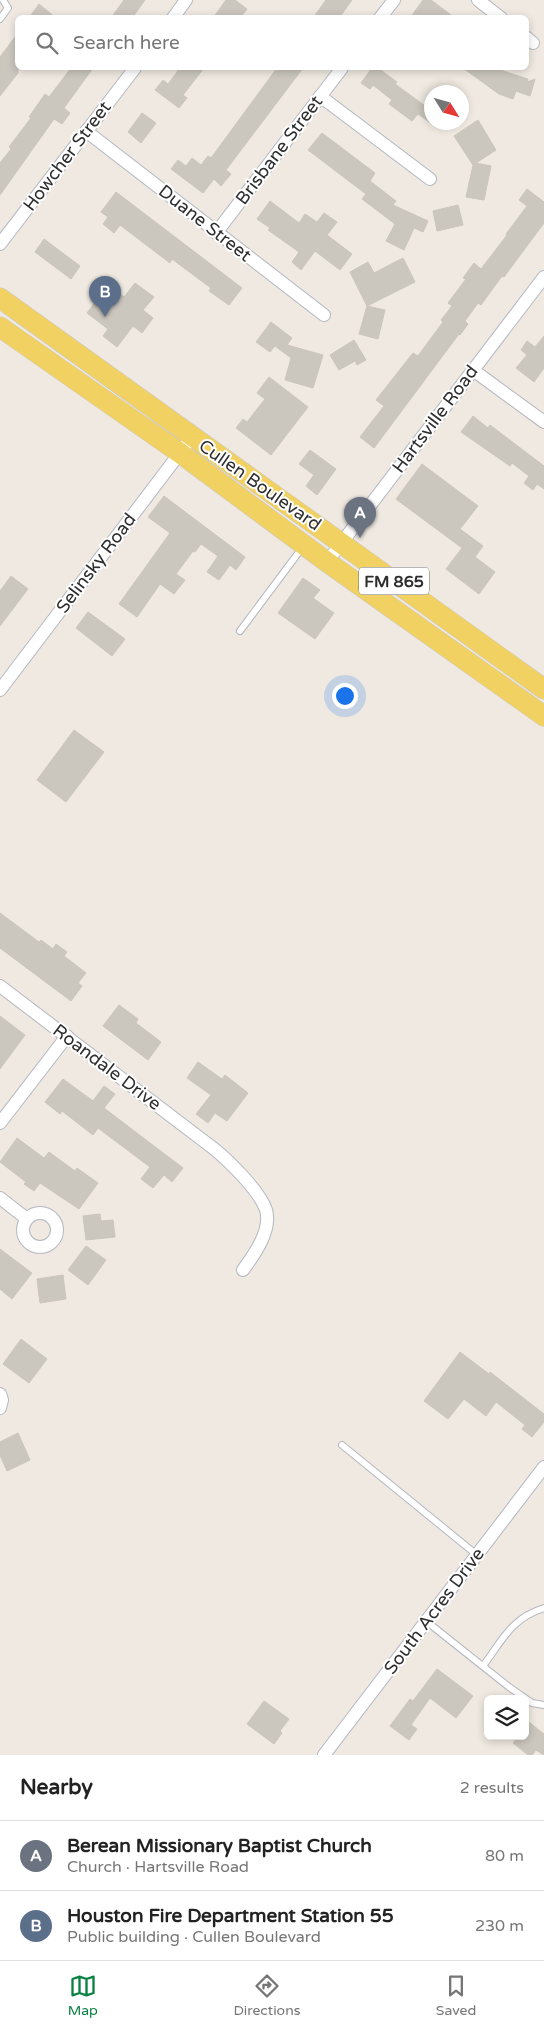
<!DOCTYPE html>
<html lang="en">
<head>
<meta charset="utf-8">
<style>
  body { margin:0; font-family:"Varela Round",sans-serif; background:#f2f2f2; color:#222 }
  .controls { position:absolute; right:15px; bottom:15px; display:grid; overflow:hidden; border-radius:8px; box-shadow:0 2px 8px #0003 }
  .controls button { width:45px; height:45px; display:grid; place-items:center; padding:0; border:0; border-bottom:1px solid #e0e0e0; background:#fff; color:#222; font:25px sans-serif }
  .compass { position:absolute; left:424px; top:85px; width:45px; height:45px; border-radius:50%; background:#fff; box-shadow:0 2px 8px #0003; rotate:127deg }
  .you { position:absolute; left:344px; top:695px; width:18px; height:18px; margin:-12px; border:4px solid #fff; border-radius:50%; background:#1a73e8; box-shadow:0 0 0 8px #1a73e833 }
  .badge { display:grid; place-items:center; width:32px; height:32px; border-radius:50%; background:#0b8043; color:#fff; font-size:16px; font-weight:700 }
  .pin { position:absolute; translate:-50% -41px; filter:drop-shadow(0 1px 2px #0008) }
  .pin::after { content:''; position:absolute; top:26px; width:18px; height:15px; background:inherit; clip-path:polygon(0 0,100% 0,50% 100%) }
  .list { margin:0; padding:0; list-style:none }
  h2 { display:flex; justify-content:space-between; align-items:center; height:65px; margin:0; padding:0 20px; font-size:21px }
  h2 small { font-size:16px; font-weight:400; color:#767676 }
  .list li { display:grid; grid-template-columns:32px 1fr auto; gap:15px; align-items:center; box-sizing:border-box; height:70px; padding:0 20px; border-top:1px solid #e0e0e0 }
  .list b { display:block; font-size:19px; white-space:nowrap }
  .list p { margin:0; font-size:16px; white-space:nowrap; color:#767676 }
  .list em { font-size:16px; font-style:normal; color:#767676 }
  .icon { flex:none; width:28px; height:28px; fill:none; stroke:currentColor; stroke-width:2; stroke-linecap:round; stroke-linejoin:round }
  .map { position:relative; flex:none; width:544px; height:1755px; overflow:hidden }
  .search { position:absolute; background:#fff; box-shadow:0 2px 8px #0003; left:15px; right:15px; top:15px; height:55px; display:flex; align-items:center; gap:12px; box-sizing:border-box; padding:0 18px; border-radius:8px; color:#767676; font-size:19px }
  .sheet { height:205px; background:#fff }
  nav { display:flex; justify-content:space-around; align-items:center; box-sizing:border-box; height:70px; border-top:1px solid #e0e0e0; background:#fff; font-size:14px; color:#767676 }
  nav a { display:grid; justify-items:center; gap:2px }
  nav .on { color:#0b8043 }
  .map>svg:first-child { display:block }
  .building { fill:#cbc7bf; stroke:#cbc5ba }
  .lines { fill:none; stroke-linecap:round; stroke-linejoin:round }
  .service-casing { stroke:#b4b7c1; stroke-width:8 }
  .minor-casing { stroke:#b4b7c1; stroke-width:14 }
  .primary-casing { stroke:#c9c9c9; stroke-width:21 }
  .service { stroke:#fff; stroke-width:6 }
  .minor { stroke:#fff; stroke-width:12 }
  .primary { stroke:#f2d163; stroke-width:20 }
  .labels { text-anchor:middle; stroke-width:4; stroke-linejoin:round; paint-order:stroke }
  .shield { fill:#fff; stroke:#6d6d6d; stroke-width:1 }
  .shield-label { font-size:16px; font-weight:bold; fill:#2e2e2e }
  .street-label { font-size:18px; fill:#2e2e2e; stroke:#fff }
</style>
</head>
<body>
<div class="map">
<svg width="544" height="1755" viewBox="0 0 544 1755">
  <rect width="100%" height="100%" fill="#efe9e1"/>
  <!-- building -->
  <path class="building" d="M124,0H145L132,18H111Z
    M226,0H235L247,9L240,18H213Z
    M326,0H352L339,18H313Z
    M423,0H431L455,18H410Z
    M39,4L56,18H29Z
    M18,33V73L0,96V57Z
    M71,68H93L64,108L70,113L62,124L54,119L0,195V163L11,149L9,147L31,118L29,117L45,94L49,97Z
    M180,68H204L183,95L187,98L179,108L155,90L163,80L168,84Z
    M277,68H303L226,170L231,174L221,186L214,179L203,193L171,169L178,160L186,166L192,158L201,165L208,156L211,158Z
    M372,68H378L397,82L395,84L432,111V124L418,114L412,121L389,104L392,100L373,85L370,89L361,83Z
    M463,68H494L528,79L527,82L535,79L530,96L516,91L513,99L499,94Z
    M142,113L156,123L141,143L128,132Z
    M478,120L496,150L476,163L491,166L484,200L466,197L473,165L454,136Z
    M322,133L375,173L370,181L396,201L393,205L428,221L423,232L414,228L404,250L386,241L395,224L362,199L366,194L308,150Z
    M527,189L544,202V223L504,277L502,276L481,305L478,303L465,321L468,324L460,335L459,334L374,448L360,437L384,406L376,400L413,353L418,356L443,322L441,320L452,306L448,303L466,279L463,278L474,263L481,269L507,235L506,234L527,206L519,200Z
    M116,192L242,288L229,305L209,291L211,288L172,259L170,263L120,225L114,233L103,224L108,217L101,212Z
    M270,201L299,223L305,214L317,222L324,213L337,222L327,235L352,254L340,270L315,251L301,270L292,262L299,252L268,230L270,228L257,219Z
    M458,205L463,225L437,231L433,211Z
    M44,239L80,266L71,279L35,252Z
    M403,258L415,282L367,306L385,310L378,339L359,334L367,306L350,272L368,262L374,273Z
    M135,283L154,297L143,310L153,318L142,333L133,326L117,347L103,336L108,329L87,313L109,284L124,297Z
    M271,322L292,338L287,345L323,355L313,388L285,380L291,358L275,346L270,352L256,342Z
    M544,336V368L534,382L516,368L527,355L521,350L527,341L535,347Z
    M354,340L366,360L357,365L355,361L339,370L330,355Z
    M269,377L308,407L271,455L236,428L243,419L247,422L265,399L257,393Z
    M473,416L488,428L490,425L544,466V489L537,484L533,490L524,483L529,476L512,463L510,466L461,432Z
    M310,450L336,469L317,495L306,486L314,475L299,464Z
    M422,464L478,506L460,529L483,546L475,557L495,572L479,594L446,569L462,548L396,499Z
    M164,496L245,557L236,570L230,565L219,580L207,572L218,556L201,544L195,552L193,551L176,574L185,580L174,594L160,584L137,617L119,604L170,533L148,517Z
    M11,576L28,589L0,626V591Z
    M303,578L320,590L313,598L334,613L315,639L278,613Z
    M88,612L125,639L112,656L76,628Z
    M74,730L104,752L66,802L37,780Z
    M0,913L39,942L41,940L53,949L56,944L67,952L64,956L86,973L78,983L82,986L71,1001L0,948Z
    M119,1005L138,1019L136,1023L161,1042L148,1060L103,1026Z
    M0,1016L25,1035L0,1069Z
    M198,1062L222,1079L225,1075L248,1093L227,1121L215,1113L208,1123L196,1114L211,1095L187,1078Z
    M63,1079L93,1101L104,1086L115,1094L104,1108L183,1168L172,1182L164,1175L153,1188L141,1179L150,1167L98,1128L93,1135L62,1111L60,1114L45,1102Z
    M17,1138L44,1158L49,1152L75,1171L77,1168L98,1183L79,1209L40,1183L34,1191L24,1184L26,1182L0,1162Z
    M100,1214L101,1221L113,1220L115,1237L86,1240L83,1216Z
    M86,1246L106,1260L88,1285L68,1270Z
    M0,1249L32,1273L12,1299L0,1289Z
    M63,1275L66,1299L40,1303L37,1279Z
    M21,1339L47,1359L29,1383L3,1364Z
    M460,1352L489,1374L490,1372L544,1414V1422L532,1437L522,1429L525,1425L496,1402L486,1416L464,1399L448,1419L424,1401Z
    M18,1433L30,1460L7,1471L0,1455V1442Z
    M437,1669L473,1696L456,1718L430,1698L411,1725L417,1729L409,1740L390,1726L410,1699L413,1701Z
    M264,1701L289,1719L280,1731L282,1733L274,1744L247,1724Z
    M525,1719L544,1734V1755L536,1750L532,1755H528L513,1743L519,1736H525Z"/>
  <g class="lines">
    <defs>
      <path id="service" d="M0,19L8,8L3,0
        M240,631L302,548
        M342,1445L477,1555
        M426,1621L509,1687L532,1703L544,1705
        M483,1666C502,1641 511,1618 544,1608"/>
      <path id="minor" d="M478,0L501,18
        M173,18L186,0
        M380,18L394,0
        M526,37L533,43
        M320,96L430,179
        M86,131L324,315
        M216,233L342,68
        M0,244L135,68
        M473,370L544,422
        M327,562L544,277
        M0,690L192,437
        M0,986L213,1148C228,1160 260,1191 266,1210C272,1230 254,1255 243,1270
        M0,1123L67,1036
        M0,1198L27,1219
        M23 1230a17 17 0 1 1 34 0a17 17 0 1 1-34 0Z
        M0,1394L2,1400L0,1408
        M324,1755L544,1467"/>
      <path id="primary" d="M0,298L544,689
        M0,327L180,453L327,562L544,716"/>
    </defs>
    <!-- service casing -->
    <use href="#service" class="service-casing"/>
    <!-- minor casing -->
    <use href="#minor" class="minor-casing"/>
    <!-- primary casing -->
    <use href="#primary" class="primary-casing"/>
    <!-- service -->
    <use href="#service" class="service"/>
    <!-- minor -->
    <use href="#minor" class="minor"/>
    <!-- primary -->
    <use href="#primary" class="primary"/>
  </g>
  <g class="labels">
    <!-- shield labels -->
    <rect class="shield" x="359" y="567.5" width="70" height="27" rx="4"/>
    <g class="shield-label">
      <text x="394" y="587">FM 865</text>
    </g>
    <!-- street labels -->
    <g class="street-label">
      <text transform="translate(279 150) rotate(-53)" y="6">Brisbane Street</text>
      <text transform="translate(67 156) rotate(-53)" y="6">Howcher Street</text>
      <text transform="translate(205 223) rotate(38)" y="6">Duane Street</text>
      <text transform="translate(435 419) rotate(-53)" y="6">Hartsville Road</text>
      <text transform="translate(260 485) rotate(35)" y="6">Cullen Boulevard</text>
      <text transform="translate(96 563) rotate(-53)" y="6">Selinsky Road</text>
      <text transform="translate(107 1067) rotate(37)" y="6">Roandale Drive</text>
      <text transform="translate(434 1611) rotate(-53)" y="6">South Acres Drive</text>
    </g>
  </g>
</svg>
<div class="controls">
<button><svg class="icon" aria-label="layers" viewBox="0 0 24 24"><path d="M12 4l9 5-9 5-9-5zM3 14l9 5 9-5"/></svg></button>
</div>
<svg class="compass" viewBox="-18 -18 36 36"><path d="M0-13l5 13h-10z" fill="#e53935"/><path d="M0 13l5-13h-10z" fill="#767676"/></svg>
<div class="you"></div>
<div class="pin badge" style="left:360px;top:538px;background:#6b7280">A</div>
<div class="pin badge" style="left:105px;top:317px;background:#5c6f8a">B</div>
<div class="search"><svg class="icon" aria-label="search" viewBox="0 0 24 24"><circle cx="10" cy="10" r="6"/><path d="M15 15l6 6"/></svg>Search here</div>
</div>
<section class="sheet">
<h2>Nearby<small>2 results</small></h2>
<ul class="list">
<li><span class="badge" style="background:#6b7280">A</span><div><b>Berean Missionary Baptist Church</b><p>Church · Hartsville Road</p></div><em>80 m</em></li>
<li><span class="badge" style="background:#5c6f8a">B</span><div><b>Houston Fire Department Station 55</b><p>Public building · Cullen Boulevard</p></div><em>230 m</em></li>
</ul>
</section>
<nav>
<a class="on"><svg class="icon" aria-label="map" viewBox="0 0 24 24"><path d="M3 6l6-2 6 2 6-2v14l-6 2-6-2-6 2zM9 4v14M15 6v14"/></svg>Map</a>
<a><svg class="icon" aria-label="directions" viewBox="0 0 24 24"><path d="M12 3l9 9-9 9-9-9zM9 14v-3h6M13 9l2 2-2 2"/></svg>Directions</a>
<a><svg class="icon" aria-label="saved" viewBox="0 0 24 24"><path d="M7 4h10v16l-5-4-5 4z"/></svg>Saved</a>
</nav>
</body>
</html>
